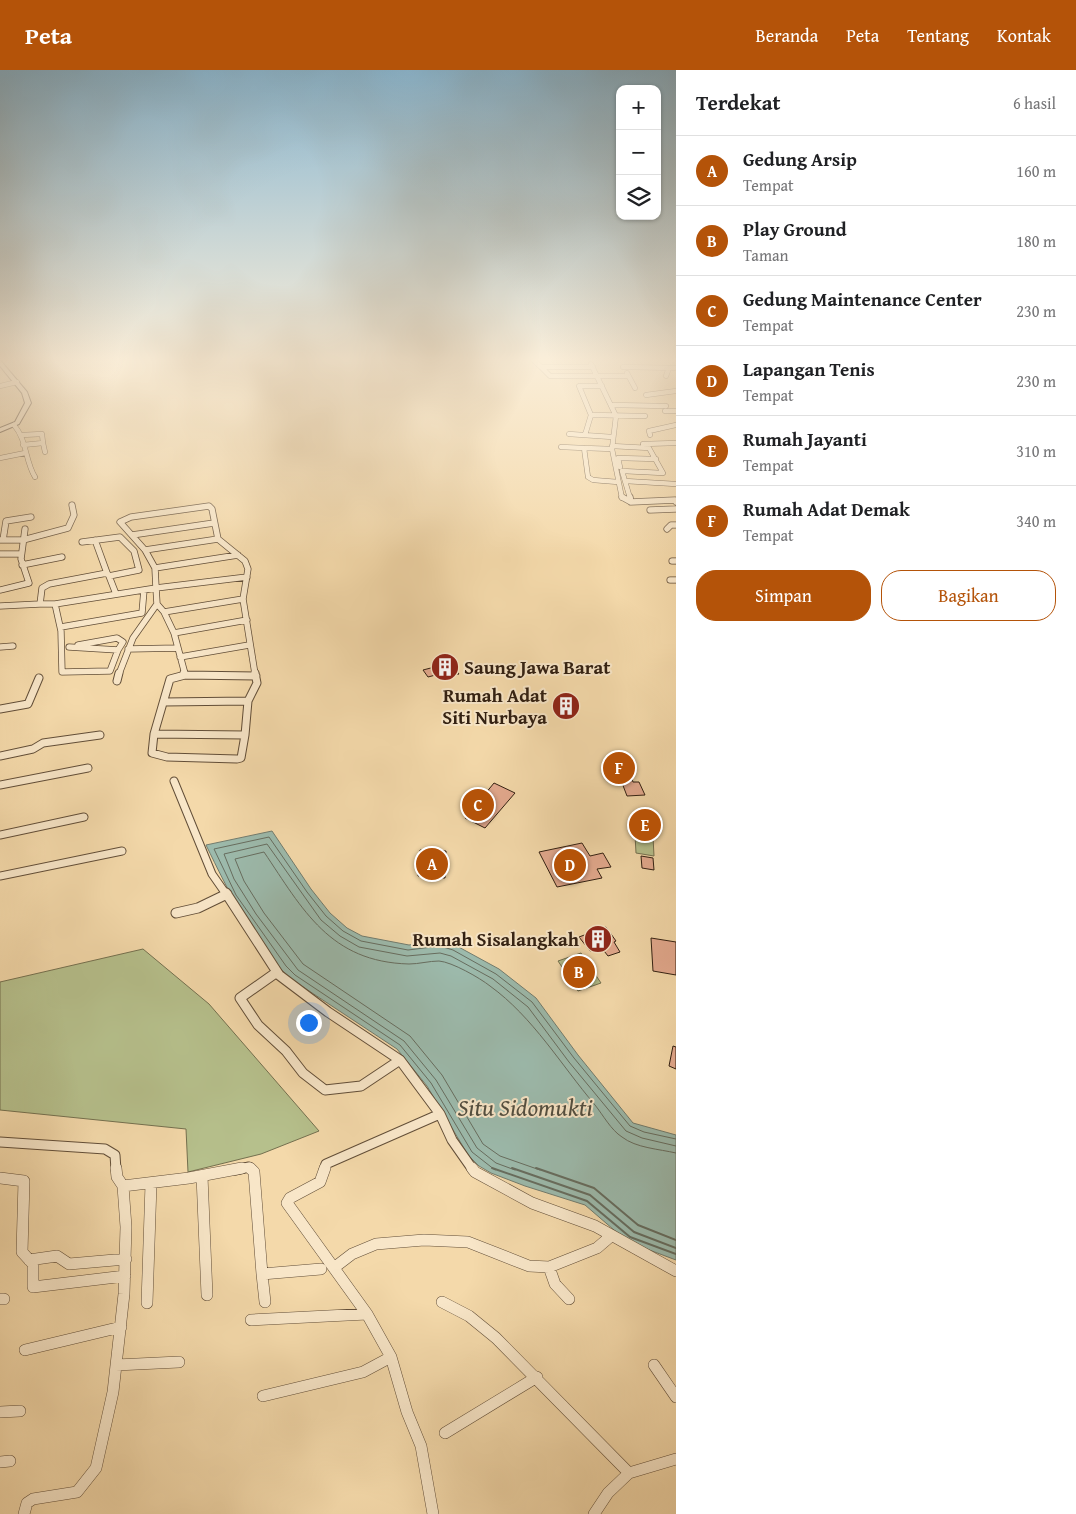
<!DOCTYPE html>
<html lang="id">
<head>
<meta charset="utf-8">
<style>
  body { margin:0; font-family:"Gentium Book Plus",serif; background:#f6f6f6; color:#202124 }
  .controls { position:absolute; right:15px; top:15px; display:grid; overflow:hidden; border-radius:10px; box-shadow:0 1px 4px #0004 }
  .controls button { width:45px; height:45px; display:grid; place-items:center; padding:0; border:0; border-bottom:1px solid #e0e0e0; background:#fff; color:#202124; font:25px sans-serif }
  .you { position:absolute; left:308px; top:952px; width:18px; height:18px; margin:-12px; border:4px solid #fff; border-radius:50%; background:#1a73e8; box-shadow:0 0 0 8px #1a73e833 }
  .badge { display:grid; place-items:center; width:32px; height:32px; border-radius:50%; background:#b45309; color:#fff; font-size:16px; font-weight:700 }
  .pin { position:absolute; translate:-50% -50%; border:2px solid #fff; box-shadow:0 1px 5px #0006 }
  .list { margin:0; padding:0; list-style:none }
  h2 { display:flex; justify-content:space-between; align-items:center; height:65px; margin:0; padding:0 20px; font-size:21px }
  h2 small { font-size:16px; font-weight:400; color:#757577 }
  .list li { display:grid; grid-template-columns:32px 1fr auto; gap:15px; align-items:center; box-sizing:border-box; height:70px; padding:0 20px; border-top:1px solid #e0e0e0 }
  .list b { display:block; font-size:19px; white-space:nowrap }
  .list p { margin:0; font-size:16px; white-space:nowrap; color:#757577 }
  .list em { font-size:16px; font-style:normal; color:#757577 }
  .actions { display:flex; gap:10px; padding:15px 20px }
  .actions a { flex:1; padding:11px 0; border:1px solid #b45309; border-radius:20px; text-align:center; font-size:18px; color:#b45309 }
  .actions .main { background:#b45309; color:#fff }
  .icon { flex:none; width:28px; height:28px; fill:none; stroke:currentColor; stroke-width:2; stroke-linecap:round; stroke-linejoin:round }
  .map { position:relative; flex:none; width:676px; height:1444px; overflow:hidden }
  header { display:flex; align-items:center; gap:30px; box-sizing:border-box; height:70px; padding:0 25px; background:#b45309; color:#fff }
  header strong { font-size:24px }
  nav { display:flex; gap:28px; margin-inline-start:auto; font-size:18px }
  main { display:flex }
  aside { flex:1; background:#fff }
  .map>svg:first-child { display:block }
  .green { fill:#b6c08c; stroke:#74704f }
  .water { fill:#9cbaac; stroke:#727c6e }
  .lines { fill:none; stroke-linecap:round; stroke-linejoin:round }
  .shore-far1 { stroke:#676d5f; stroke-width:1 }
  .shore { stroke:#676d5f; stroke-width:2 }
  .building { fill:#e4aa8f; stroke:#322012 }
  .street-far4-casing { stroke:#624e38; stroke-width:5.5 }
  .street-far3-casing { stroke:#624e38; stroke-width:7 }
  .street-far2-casing { stroke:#624e38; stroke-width:9 }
  .street-far1-casing { stroke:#624e38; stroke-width:11 }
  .street-casing { stroke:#624e38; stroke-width:12 }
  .secondary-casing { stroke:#322012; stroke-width:2 }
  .street-far4 { stroke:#f8e6c8; stroke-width:4.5 }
  .street-far3 { stroke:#f8e6c8; stroke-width:5.5 }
  .street-far2 { stroke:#f8e6c8; stroke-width:7 }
  .street-far1 { stroke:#f8e6c8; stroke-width:9 }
  .street { stroke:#f8e6c8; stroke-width:11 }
  .secondary { fill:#f8e6c8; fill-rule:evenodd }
  .labels { text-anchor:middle; stroke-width:4; stroke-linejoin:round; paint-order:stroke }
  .poi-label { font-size:19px; font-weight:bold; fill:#322012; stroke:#f8e6c8; text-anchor:end }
  .near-water-label { font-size:24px; font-style:italic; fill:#524e40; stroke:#f8e6c8 }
</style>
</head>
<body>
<header>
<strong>Peta</strong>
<nav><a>Beranda</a><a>Peta</a><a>Tentang</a><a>Kontak</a></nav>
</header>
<main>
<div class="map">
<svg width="676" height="1444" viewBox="0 0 676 1444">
  <rect width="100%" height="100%" fill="#f4d9aa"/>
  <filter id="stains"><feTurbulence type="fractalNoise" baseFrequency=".004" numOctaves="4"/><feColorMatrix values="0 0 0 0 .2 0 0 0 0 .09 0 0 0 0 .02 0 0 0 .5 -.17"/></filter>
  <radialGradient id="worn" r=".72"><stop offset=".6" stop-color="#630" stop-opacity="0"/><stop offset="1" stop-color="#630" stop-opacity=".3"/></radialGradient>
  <!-- green -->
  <path class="green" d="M635,765L653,767L654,786L636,783Z
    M143,879L209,934L319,1061L261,1084L188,1102L186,1059L0,1040V912Z
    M581,883L601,913L578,921L558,891Z"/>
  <!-- water -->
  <path class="water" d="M272,761L311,819L330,843L347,858L362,866L409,875L441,871L455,875L499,899L536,928L578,985L633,1053L676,1065V1190L628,1172L585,1135L525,1116L491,1103L479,1096L468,1085L427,1016L397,979L291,909C254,875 228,820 206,775Z"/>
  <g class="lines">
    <!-- shore-far1 -->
    <path class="shore-far1" d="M495,1100L472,1082L431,1013L400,975L295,905L286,896L236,825L214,779L269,767L307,822L326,846L343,861L361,871L408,880L440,876L453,880L496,904L532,932L574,988L630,1056L644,1062L676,1069
      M515,1100L496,1093L477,1078L436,1010L404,971L298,900L256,844L234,809L224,784L267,774L321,850L340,866L359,877L407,886L440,883L451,886L493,909L528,937L569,992L626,1061L642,1068L676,1076
      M540,1100L500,1086L483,1074L442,1005L410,966L303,894L264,843L244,811L235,789L264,782C303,840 330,892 409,894C419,894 429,891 439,891C452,892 480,908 490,916C533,947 561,995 595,1035C603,1045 611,1060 622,1067C636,1078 659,1079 676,1083"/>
    <!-- shore -->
    <path class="shore" d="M492,1098L587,1131L630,1167L676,1184
      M512,1098L590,1125L634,1162L676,1178
      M536,1098L594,1118L638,1155L676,1170"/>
  </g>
  <!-- building -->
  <path class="building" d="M450,593L459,604L450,606L447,602L428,607L423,600Z
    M562,629L574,632L570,643L558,640Z
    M624,691L633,712H639L645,725L627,726L619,705H613L608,692Z
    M494,713L515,723L485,758L465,748L473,739L463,734L476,720L485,724Z
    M635,749L654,751L655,762L635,759Z
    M582,773L590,786L603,783L611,797L597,799L602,808L557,817L539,782Z
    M420,780L446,781L445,808L418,806Z
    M641,786L653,788L654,800L642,798Z
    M606,857L616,871L614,872L620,882L608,886L601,877L590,881L579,867Z
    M651,868L676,872V905L653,901Z
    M673,976L676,977V999L669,996Z"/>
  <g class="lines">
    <defs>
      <path id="street-far4" d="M530,287L541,297
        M591,294L616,346L612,379L622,428
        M593,297H541L550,306H628
        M623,297L676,298
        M627,303L635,318
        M666,306L669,298
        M0,316L17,312
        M646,325L676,321
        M611,335L666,336
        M665,341H676
        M591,345L579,316H602
        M14,355C27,370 25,391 35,407
        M569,364L612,367
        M22,365L42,364L43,373
        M585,365L591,345L645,346
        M650,365L649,361L676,355
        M643,374L676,373
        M23,375L43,373L45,382
        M612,376L649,378L663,403L622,401L630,428
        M561,377L584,378
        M612,379L584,378L588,407L593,410L618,412
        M0,388L25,383
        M620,397L618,388L656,389
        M625,411L676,414"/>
      <path id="street-far3" d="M622,427L631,432L675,430L676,432
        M630,427L631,432
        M209,436L212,439L218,469L145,480L120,452L131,447Z
        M650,440L676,439
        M667,459L671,455H676
        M132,465L214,453
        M218,469L245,491L248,499L243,529L255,604
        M0,470H23L68,458L74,445L72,435
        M3,470L6,451L31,447
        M95,470L107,503
        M82,472L120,467L134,481L139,500L109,506L107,503L49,514L42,518L40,534H55L156,518L157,534L164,542L174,563L185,604
        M145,480L155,498L156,518L247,507
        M0,484H21
        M672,491H676
        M22,495L62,487
        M155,498L238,485
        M109,506L116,524
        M670,510H676
        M0,520L29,513L21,489L25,459
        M55,534L61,561L62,602L110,601L118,580L69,577
        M0,536L40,534
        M164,542L243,529
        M61,557L142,543L144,520
        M174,563L247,550
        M78,575L117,568L123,572L118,580
        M0,577L13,576
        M128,579L178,578
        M180,587L249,575
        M119,604L133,568L157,534"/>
      <path id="street-far2" d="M184,603L185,605L256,606
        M185,605L170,609L154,664L152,683L167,687L237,689L241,688L245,665
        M117,611L119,603
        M164,632L248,631
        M0,639L28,634L39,608
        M154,664L245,665L248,631L257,613L255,603
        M0,686L33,679L43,673L100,665
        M174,711L212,804L226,824
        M0,715L88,698
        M0,765L84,747
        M0,806L122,781"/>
      <path id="street-far1" d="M226,823L279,905L328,942L400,990L440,1044L326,1094L324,1100
        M176,843L198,838L227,824
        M277,902L240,928L258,955L286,981L303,1003L325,1020L361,1016L400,990
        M440,1044L452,1070L473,1100
        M0,1072L105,1079L115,1085L116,1100
        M235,1100L249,1097L252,1100"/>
      <path id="street" d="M250,1098L254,1102L262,1204L321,1199
        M325,1098L320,1112L290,1128L287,1133L367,1244L391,1287L407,1342L421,1376L433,1444
        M472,1098L475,1102L532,1133L595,1156L676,1201
        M202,1106L207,1225
        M0,1108L24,1111L22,1182L33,1194V1217L125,1206
        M123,1116L189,1108L242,1098
        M29,1190L57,1186L69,1194L126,1189
        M335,1197L352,1184L376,1174L424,1170L468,1172L529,1196L549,1197L597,1178L611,1166
        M549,1197L555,1214L569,1229
        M262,1204L265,1232
        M0,1229H4
        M442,1232L469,1246L496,1268L629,1403
        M147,1233L151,1114
        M251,1250L367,1244
        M25,1280L121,1257
        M116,1295L179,1292
        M654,1295L676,1327
        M263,1326L363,1302L391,1287
        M0,1342L20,1341
        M445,1363L537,1307
        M0,1392L10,1391
        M24,1444L27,1433L33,1429L77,1422L96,1398L113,1322L124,1224L126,1157L123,1116L117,1107L116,1098
        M594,1444L608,1423L629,1403L676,1389"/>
      <path id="secondary" d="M0,290L27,322L31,333L19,354L0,362V358L15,352L25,333L22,323L0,296Z"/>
    </defs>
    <!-- street-far4 casing -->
    <use href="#street-far4" class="street-far4-casing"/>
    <!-- street-far3 casing -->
    <use href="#street-far3" class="street-far3-casing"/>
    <!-- street-far2 casing -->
    <use href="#street-far2" class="street-far2-casing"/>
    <!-- street-far1 casing -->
    <use href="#street-far1" class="street-far1-casing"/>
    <!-- street casing -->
    <use href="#street" class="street-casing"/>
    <!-- secondary casing -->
    <use href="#secondary" class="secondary-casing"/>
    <!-- street-far4 -->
    <use href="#street-far4" class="street-far4"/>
    <!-- street-far3 -->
    <use href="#street-far3" class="street-far3"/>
    <!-- street-far2 -->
    <use href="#street-far2" class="street-far2"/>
    <!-- street-far1 -->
    <use href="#street-far1" class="street-far1"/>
    <!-- street -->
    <use href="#street" class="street"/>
    <!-- secondary -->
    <use href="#secondary" class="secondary"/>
  </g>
  <!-- sky -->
  <linearGradient id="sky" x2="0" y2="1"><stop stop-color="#89b6d0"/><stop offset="0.59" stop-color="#faeed9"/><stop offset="1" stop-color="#faeed9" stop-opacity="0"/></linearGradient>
  <rect width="676" height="490" fill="url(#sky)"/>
  <!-- icons -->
  <defs>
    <symbol id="building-disc" viewBox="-11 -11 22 22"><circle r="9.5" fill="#8f2418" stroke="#f8e6c8"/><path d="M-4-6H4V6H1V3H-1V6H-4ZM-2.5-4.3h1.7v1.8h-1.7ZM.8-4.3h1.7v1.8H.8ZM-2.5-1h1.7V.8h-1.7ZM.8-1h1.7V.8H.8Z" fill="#fff"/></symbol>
  </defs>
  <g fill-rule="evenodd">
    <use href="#building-disc" x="429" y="581" width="32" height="32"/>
    <use href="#building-disc" x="550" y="620" width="32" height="32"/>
    <use href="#building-disc" x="582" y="853" width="32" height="32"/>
  </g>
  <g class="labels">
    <!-- poi labels -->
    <g class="poi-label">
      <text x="464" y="604" text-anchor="start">Saung Jawa Barat</text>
      <text x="547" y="632">Rumah Adat<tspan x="547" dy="22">Siti Nurbaya</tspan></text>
      <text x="579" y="876">Rumah Sisalangkah</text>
    </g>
    <!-- near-water labels -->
    <g class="near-water-label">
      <text x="525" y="1046">Situ Sidomukti</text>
    </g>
  </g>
  <rect width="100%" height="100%" filter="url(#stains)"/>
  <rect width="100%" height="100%" fill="url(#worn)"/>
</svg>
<div class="controls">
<button>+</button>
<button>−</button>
<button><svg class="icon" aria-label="layers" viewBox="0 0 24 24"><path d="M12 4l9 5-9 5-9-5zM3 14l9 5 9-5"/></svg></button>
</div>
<div class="you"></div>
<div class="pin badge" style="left:432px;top:794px">A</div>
<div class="pin badge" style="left:579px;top:902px">B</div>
<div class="pin badge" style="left:478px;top:735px">C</div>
<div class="pin badge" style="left:570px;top:795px">D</div>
<div class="pin badge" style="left:645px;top:755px">E</div>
<div class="pin badge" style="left:619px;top:698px">F</div>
</div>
<aside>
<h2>Terdekat<small>6 hasil</small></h2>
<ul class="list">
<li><span class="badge">A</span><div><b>Gedung Arsip</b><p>Tempat</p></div><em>160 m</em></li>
<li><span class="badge">B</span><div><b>Play Ground</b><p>Taman</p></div><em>180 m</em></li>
<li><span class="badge">C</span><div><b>Gedung Maintenance Center</b><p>Tempat</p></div><em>230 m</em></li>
<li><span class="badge">D</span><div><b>Lapangan Tenis</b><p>Tempat</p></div><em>230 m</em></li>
<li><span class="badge">E</span><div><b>Rumah Jayanti</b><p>Tempat</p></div><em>310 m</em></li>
<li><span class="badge">F</span><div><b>Rumah Adat Demak</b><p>Tempat</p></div><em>340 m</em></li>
</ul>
<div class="actions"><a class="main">Simpan</a><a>Bagikan</a></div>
</aside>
</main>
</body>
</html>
